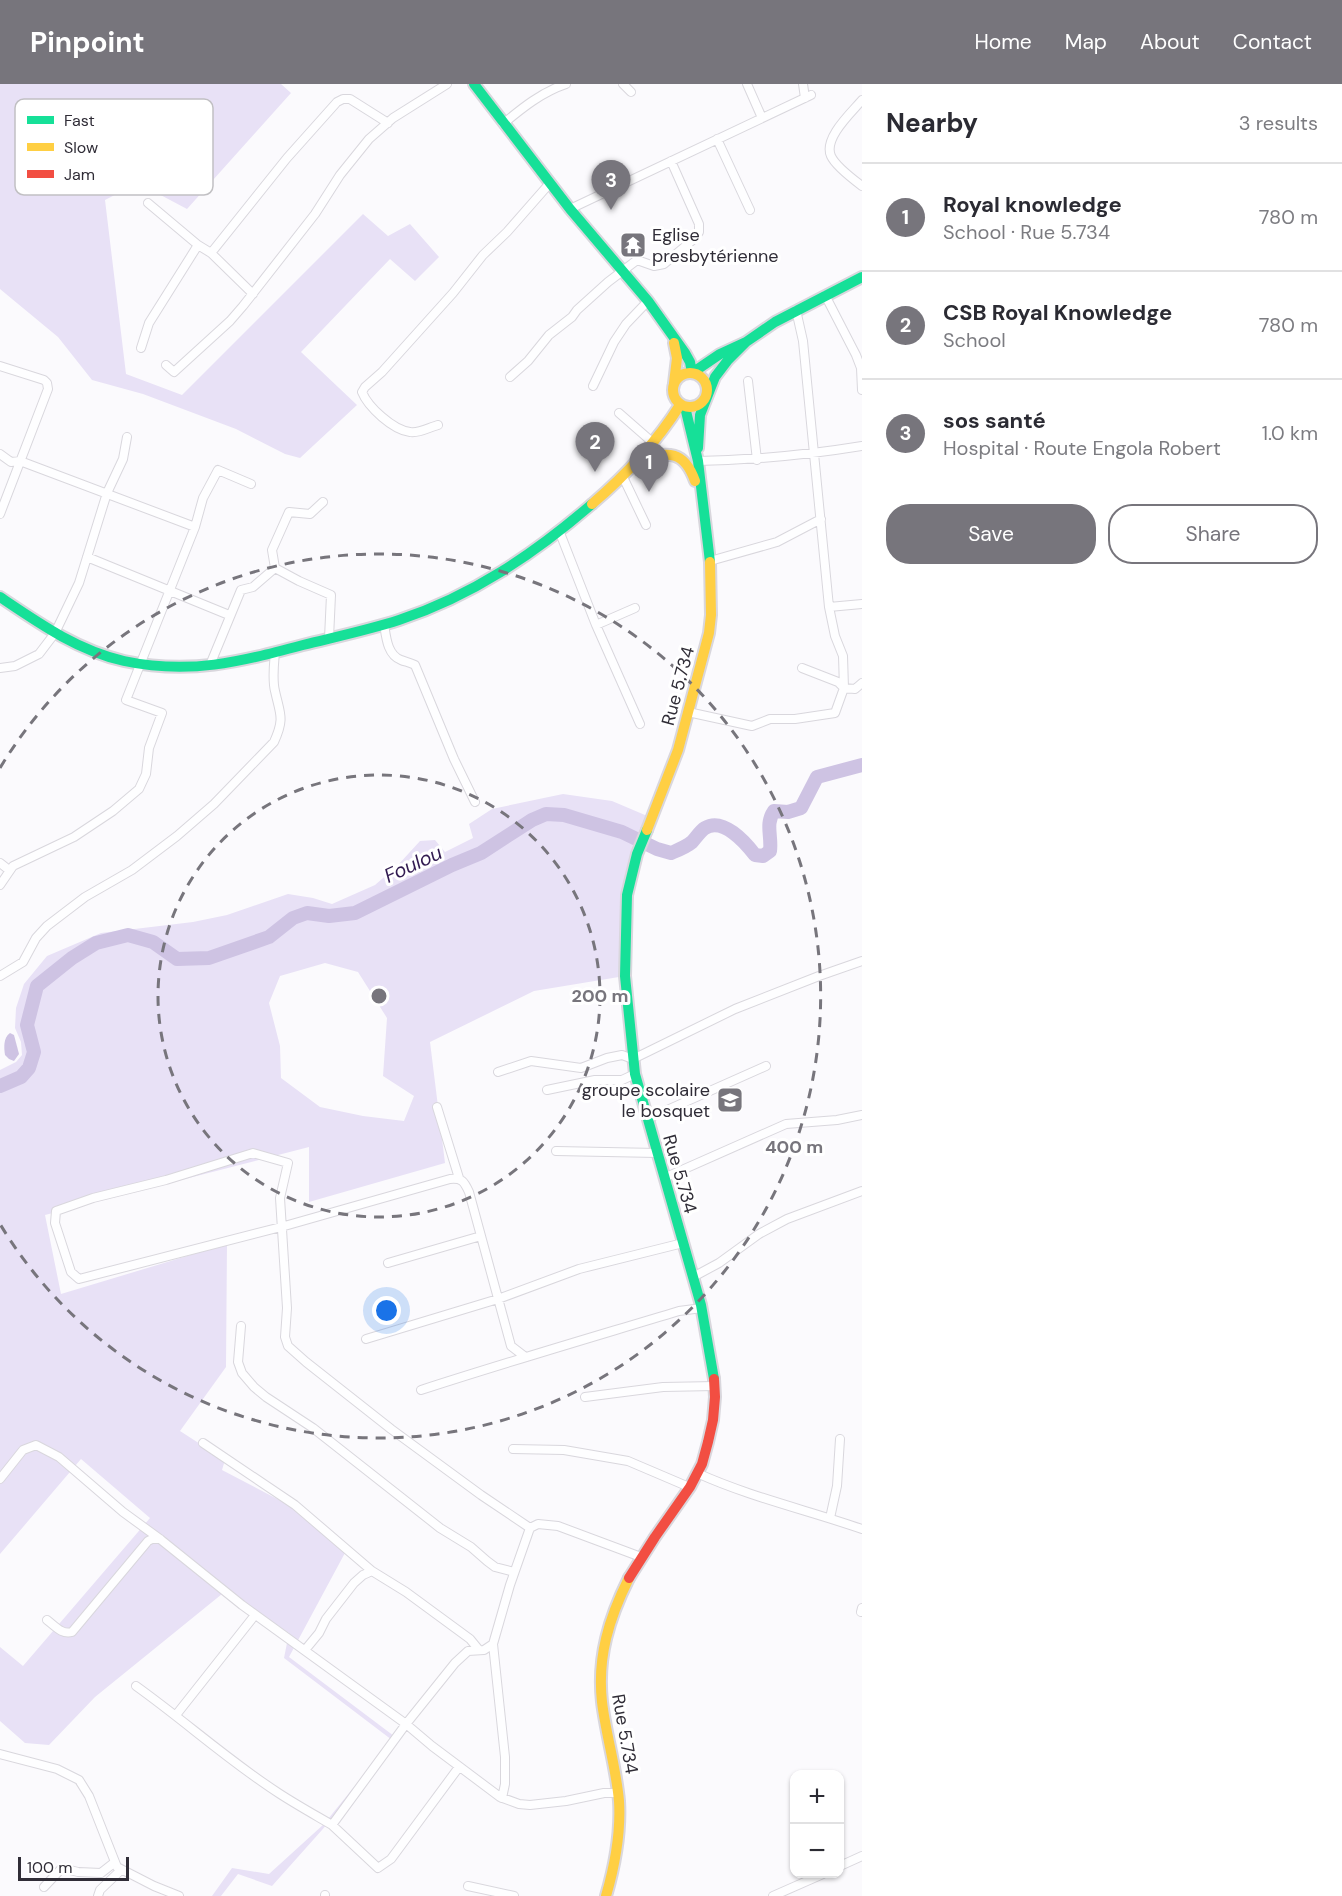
<!DOCTYPE html>
<html lang="en">
<head>
<meta charset="utf-8">
<style>
  body { margin:0; font-family:"DM Sans",sans-serif; background:#f2f2f3; color:#2b2b33 }
  .controls { position:absolute; right:18px; bottom:18px; display:grid; overflow:hidden; border-radius:12px; box-shadow:0 2px 4px #0004 }
  .controls button { width:54px; height:54px; display:grid; place-items:center; padding:0; border:0; border-bottom:2px solid #e1e1e2; background:#fff; color:#2b2b33; font:30px sans-serif }
  .scale { position:absolute; left:18px; bottom:15px; width:111px; box-sizing:border-box; padding-left:6px; border:3px solid #302d37; border-top:0; font-size:16px; line-height:21px; white-space:nowrap; color:#302d37; -webkit-text-stroke:4px #fff; paint-order:stroke }
  .you { position:absolute; left:387px; top:1227px; width:21px; height:21px; margin:-15px; border:4px solid #fff; border-radius:50%; background:#1a73e8; box-shadow:0 0 0 9px #1a73e833 }
  .badge { display:grid; place-items:center; width:39px; height:39px; border-radius:50%; background:#77757c; color:#fff; font-size:20px; font-weight:700 }
  .pin { position:absolute; translate:-50% -50px; filter:drop-shadow(0 2px 3px #0008) }
  .pin::after { content:''; position:absolute; top:32px; width:21px; height:18px; background:inherit; clip-path:polygon(0 0,100% 0,50% 100%) }
  .list { margin:0; padding:0; list-style:none }
  h2 { display:flex; justify-content:space-between; align-items:center; height:78px; margin:0; padding:0 24px; font-size:26px }
  h2 small { font-size:20px; font-weight:400; color:#7c7c81 }
  .list li { display:grid; grid-template-columns:39px 1fr auto; gap:18px; align-items:center; box-sizing:border-box; height:108px; padding:0 24px; border-top:2px solid #e1e1e2 }
  .list b { display:block; font-size:22px; white-space:nowrap }
  .list p { margin:0; font-size:20px; white-space:nowrap; color:#7c7c81 }
  .list em { font-size:20px; font-style:normal; color:#7c7c81 }
  .actions { display:flex; gap:12px; padding:18px 24px }
  .actions a { flex:1; padding:14px 0; border:2px solid #77757c; border-radius:24px; text-align:center; font-size:21px; color:#77757c }
  .actions .main { background:#77757c; color:#fff }
  .map { position:relative; flex:none; width:862px; height:1812px; overflow:hidden }
  header { display:flex; align-items:center; gap:36px; box-sizing:border-box; height:84px; padding:0 30px; background:#77757c; color:#fff }
  header strong { font-size:28px }
  nav { display:flex; gap:33px; margin-inline-start:auto; font-size:21px }
  main { display:flex }
  aside { flex:1; background:#fff }
  .map>svg:first-child { display:block }
  .green { fill:#e8e1f6; fill-rule:evenodd }
  .water { fill:#cec3e3 }
  .lines { fill:none; stroke-linecap:round; stroke-linejoin:round }
  .river { stroke:#cec3e3; stroke-width:14 }
  .street-casing { stroke:#d9d7dd; stroke-width:10 }
  .fast-casing { stroke:#d9d7dd; stroke-width:14 }
  .slow-casing { stroke:#d9d7dd; stroke-width:14 }
  .jam-casing { stroke:#d9d7dd; stroke-width:14 }
  .street { stroke:#fefeff; stroke-width:8 }
  .fast { stroke:#16e098; stroke-width:10 }
  .slow { stroke:#ffcf43; stroke-width:10 }
  .jam { stroke:#f24e42; stroke-width:10 }
  .ring { fill:none; stroke:#77757c; stroke-width:3; stroke-dasharray:10 8 }
  .labels { text-anchor:middle; stroke-width:6; stroke-linejoin:round; paint-order:stroke }
  .poi-label { font-size:18px; fill:#302d37; stroke:#fff; text-anchor:start }
  .street-label { font-size:18px; fill:#302d37; stroke:#fff }
  .water-label { font-size:20px; font-style:italic; fill:#321b51; stroke:#fff }
  .key { fill:#fff; stroke:#c1c0c3; stroke-width:1.5 }
  .key-label { font-size:16px; fill:#302d37 }
  .centre { fill:#77757c; stroke:#fff; stroke-width:3 }
  .ring-label { font-size:18px; text-anchor:middle; font-weight:bold; fill:#77757c; stroke:#fff; stroke-width:6; stroke-linejoin:round; paint-order:stroke }
</style>
</head>
<body>
<header>
<strong>Pinpoint</strong>
<nav><a>Home</a><a>Map</a><a>About</a><a>Contact</a></nav>
</header>
<main>
<div class="map">
<svg width="862" height="1812" viewBox="0 0 862 1812">
  <rect width="100%" height="100%" fill="#fbfafd"/>
  <!-- green -->
  <path class="green" d="M0,0H281L291,9L187,125L138,99L105,116L126,290L182,311L363,130L388,152L410,140L439,173L415,197L390,175L301,268L357,321L300,374L285,370L236,345L143,310L92,296L58,253L0,205Z
    M563,710L612,717L652,734L632,791L625,892L534,907L430,958L445,1079L309,1118V1063L45,1131L61,1210L227,1160L226,1283L180,1347L225,1376L222,1386L302,1428L346,1467L289,1573L398,1655L322,1746L272,1802L238,1790L221,1812H212L232,1784L269,1790L324,1740L392,1656L284,1574L289,1549L222,1510L95,1613L49,1661L25,1659L0,1637V1563L23,1582L150,1434L81,1375L0,1470V986L16,978L22,971L21,958L15,944L16,924L24,900L47,872L101,849L193,838L227,831L288,810L313,814L332,820L375,801L398,781L420,757L435,756L445,768L473,754L469,740L492,725ZM325,879L358,888L387,934L383,992L414,1012L404,1037L363,1032L320,1023L281,994L280,962L269,919L280,892Z"/>
  <!-- water -->
  <path class="water" d="M10,949L14,951L19,970L14,977L9,975L5,971C4,964 3,954 10,949Z"/>
  <g class="lines">
    <!-- river -->
    <path class="river" d="M0,1002L21,993L29,984L34,968L27,941L37,902L72,874L96,859L128,851L153,858L177,875L209,874L269,853L293,834L307,829L329,832L355,829L452,781L481,769L532,736L546,730L564,731L622,748L657,765L671,769C678,766 686,763 692,758C696,754 700,747 705,744C723,733 745,758 755,771L763,772L770,767C772,752 765,740 774,727L788,728L801,724L817,693L862,681"/>
    <defs>
      <path id="street" d="M623,0L631,8
        M747,0L762,34
        M803,0L805,14
        M862,16C852,28 823,54 831,72C835,81 854,96 862,102
        M503,40C522,24 542,8 566,0
        M717,55L750,126
        M148,119L198,161L211,169L253,210
        M570,125L811,11
        M211,169L287,74L337,18L343,15H350L388,39
        M825,211L856,271L861,284L862,306
        M141,264L149,239L198,161
        M166,281L174,288L230,237L243,222L315,130L340,91L369,55L393,34L447,0
        M0,282L44,296L47,299L48,305L0,430
        M510,293L528,277L549,251L572,233L577,226L608,198L637,176L654,182L664,180L694,155L699,148V140L671,77
        M748,297L757,376
        M593,302L614,258L626,240L648,217
        M619,329L651,357
        M438,341C430,343 418,350 410,348C393,346 368,323 362,308L365,303L382,288L453,209L483,171L507,148L550,99
        M0,370L11,378L20,377L195,443
        M698,377C753,376 807,371 862,362
        M623,393L646,441
        M323,418L310,430L289,428L272,466L275,484L299,497L331,511L329,554
        M560,449L596,541L635,524
        M87,473L229,531
        M710,477L777,458L821,435
        M829,523L862,520
        M384,540C386,552 387,571 401,576C406,578 409,578 415,581L454,675L475,718
        M596,541L640,640
        M210,581L241,506L253,503L275,484
        M0,584L15,582L39,570L55,549L79,499L107,409L123,375L127,353
        M802,584L838,598L844,604L855,605L862,599
        M688,628L752,642L770,635H795L835,629L844,604L843,572L835,552L829,523L803,257L796,226
        M0,779L9,786
        M0,801L13,782L74,753L113,727L139,705L146,690L149,664L162,629L126,616L195,443L203,414L218,386L251,400
        M0,892L23,878L36,854L47,842L85,813L132,786L177,752L214,720L274,658C285,634 280,630 275,607C272,595 274,580 275,568
        M498,988L531,977L581,984L607,974L622,971L633,975L735,925L819,892L862,877
        M547,1006L595,996H622L635,990
        M437,1023L459,1094
        M647,1035L766,982
        M556,1067L657,1069
        M664,1094L786,1040L837,1036L862,1031
        M388,1179L481,1152
        M693,1193L719,1179L759,1150L787,1135L862,1107
        M241,1242L238,1278L242,1289L254,1303L266,1313L313,1344L440,1444L471,1463L487,1477L495,1483L514,1488
        M366,1255L498,1215L579,1185L683,1159
        M524,1272L511,1262L469,1108C464,1097 462,1094 450,1095L281,1143L79,1195L71,1188L55,1139L56,1127L93,1114L166,1096L253,1069L288,1079L280,1114L287,1224L285,1253L288,1262L306,1278L391,1345L481,1411L530,1444
        M421,1306C507,1278 593,1253 679,1227L702,1224
        M585,1313L663,1303L715,1302
        M203,1359L295,1421L372,1487L406,1508L470,1555L479,1566
        M513,1365L564,1366L628,1377L689,1403
        M697,1389C750,1413 807,1426 862,1445
        M0,1395L23,1366L36,1361L59,1373L123,1428L160,1455L242,1521L406,1640L432,1662L500,1713L519,1720L530,1721L566,1717L604,1709H618
        M830,1434L837,1402L840,1355
        M861,1528L862,1524
        M47,1536C55,1542 62,1551 72,1548L148,1457L152,1455H160
        M493,1560L505,1673V1700L502,1714
        M305,1566L319,1549L326,1535L354,1499L363,1491L372,1487
        M136,1602C185,1637 230,1678 280,1710C297,1721 315,1731 332,1741L406,1640L455,1579L468,1567L484,1566L493,1560L510,1501L530,1444L538,1440L558,1442L641,1473
        M176,1631L255,1531
        M0,1670L57,1685L79,1696L89,1712L117,1783L154,1802L179,1812
        M332,1741L378,1784L391,1775L459,1683
        M840,1782L862,1772
        M468,1802L514,1812
        M44,1803L62,1784L78,1788L101,1789L115,1778
        M98,1812L100,1806L121,1786
        M325,1812V1811
        M773,1812L823,1790"/>
      <path id="fast" d="M474,0L570,125L648,217L685,269L690,278L692,289L720,270L746,258
        M685,323L698,377L710,478
        M698,364L700,331L715,293L728,276L746,258L775,238L862,193
        M0,513C40,540 77,566 124,577C190,591 239,578 303,561C335,553 368,546 399,536C472,512 534,470 592,420
        M647,746L637,770L627,811L625,892L635,990L701,1221L714,1295"/>
      <path id="slow" d="M674,259L677,274L674,299
        M673 306a17 17 0 1 1 34 0a17 17 0 1 1-34 0Z
        M640,375C669,368 684,366 695,397
        M592,420C626,391 656,359 680,321
        M647,746L678,666L709,549L711,531L710,478
        M606,1812C615,1781 621,1749 619,1717C616,1683 606,1651 602,1618C597,1573 609,1534 629,1494"/>
      <path id="jam" d="M629,1494L655,1453L690,1403L702,1380L708,1358L713,1336L715,1313L714,1295"/>
    </defs>
    <!-- street casing -->
    <use href="#street" class="street-casing"/>
    <!-- fast casing -->
    <use href="#fast" class="fast-casing"/>
    <!-- slow casing -->
    <use href="#slow" class="slow-casing"/>
    <!-- jam casing -->
    <use href="#jam" class="jam-casing"/>
    <!-- street -->
    <use href="#street" class="street"/>
    <!-- fast -->
    <use href="#fast" class="fast"/>
    <!-- slow -->
    <use href="#slow" class="slow"/>
    <!-- jam -->
    <use href="#jam" class="jam"/>
  </g>
  <!-- distance rings -->
  <g class="ring">
    <circle cx="379" cy="912" r="221"/>
    <path d="M0 684A442 442 0 1 1 0 1140"/>
  </g>
  <!-- icons -->
  <defs>
    <symbol id="temple-square" viewBox="-11 -11 22 22"><rect x="-9" y="-9" width="18" height="18" rx="4" fill="#77757c" stroke="#fff"/><path d="M0-6L5-2H3V0L6.5 2.5H4V6H1.5V3h-3V6H-4V2.5H-6.5L-3 0V-2H-5Z" fill="#fff"/></symbol>
    <symbol id="school-square" viewBox="-11 -11 22 22"><rect x="-9" y="-9" width="18" height="18" rx="4" fill="#77757c" stroke="#fff"/><path d="M0-5L7-2L0 1L-7-2ZM-4 1L0 2.5L4 1V4Q0 6-4 4Z" fill="#fff"/></symbol>
  </defs>
  <g fill-rule="evenodd">
    <use href="#temple-square" x="618" y="146" width="30" height="30"/>
    <use href="#school-square" x="715" y="1001" width="30" height="30"/>
  </g>
  <g class="labels">
    <!-- poi labels -->
    <g class="poi-label">
      <text x="652" y="157">Eglise<tspan x="652" dy="21">presbytérienne</tspan></text>
      <text x="710" y="1012" text-anchor="end">groupe scolaire<tspan x="710" dy="21">le bosquet</tspan></text>
    </g>
    <!-- street labels -->
    <g class="street-label">
      <text transform="translate(678 602) rotate(-75)" y="6">Rue 5.734</text>
      <text transform="translate(680 1090) rotate(74)" y="6">Rue 5.734</text>
      <text transform="translate(625 1650) rotate(80)" y="6">Rue 5.734</text>
    </g>
    <!-- water labels -->
    <g class="water-label">
      <text transform="translate(413 780) rotate(-25)" y="7">Foulou</text>
    </g>
  </g>
  <!-- legend -->
  <rect x="15" y="15" width="198" height="96" rx="9" class="key"/>
  <rect x="27" y="32" width="27" height="8" fill="#16e098"/>
  <rect x="27" y="59" width="27" height="8" fill="#ffcf43"/>
  <rect x="27" y="86" width="27" height="8" fill="#f24e42"/>
  <g class="key-label">
    <text x="64" y="42">Fast</text>
    <text x="64" y="69">Slow</text>
    <text x="64" y="96">Jam</text>
  </g>
  <circle cx="379" cy="912" r="9" class="centre"/>
  <g class="ring-label">
    <text x="600" y="918">200 m</text>
    <text x="794" y="1069">400 m</text>
  </g>
</svg>
<div class="controls">
<button>+</button>
<button>−</button>
</div>
<div class="scale">100 m</div>
<div class="you"></div>
<div class="pin badge" style="left:649px;top:408px">1</div>
<div class="pin badge" style="left:595px;top:388px">2</div>
<div class="pin badge" style="left:611px;top:126px">3</div>
</div>
<aside>
<h2>Nearby<small>3 results</small></h2>
<ul class="list">
<li><span class="badge">1</span><div><b>Royal knowledge</b><p>School · Rue 5.734</p></div><em>780 m</em></li>
<li><span class="badge">2</span><div><b>CSB Royal Knowledge</b><p>School</p></div><em>780 m</em></li>
<li><span class="badge">3</span><div><b>sos santé</b><p>Hospital · Route Engola Robert</p></div><em>1.0 km</em></li>
</ul>
<div class="actions"><a class="main">Save</a><a>Share</a></div>
</aside>
</main>
</body>
</html>
